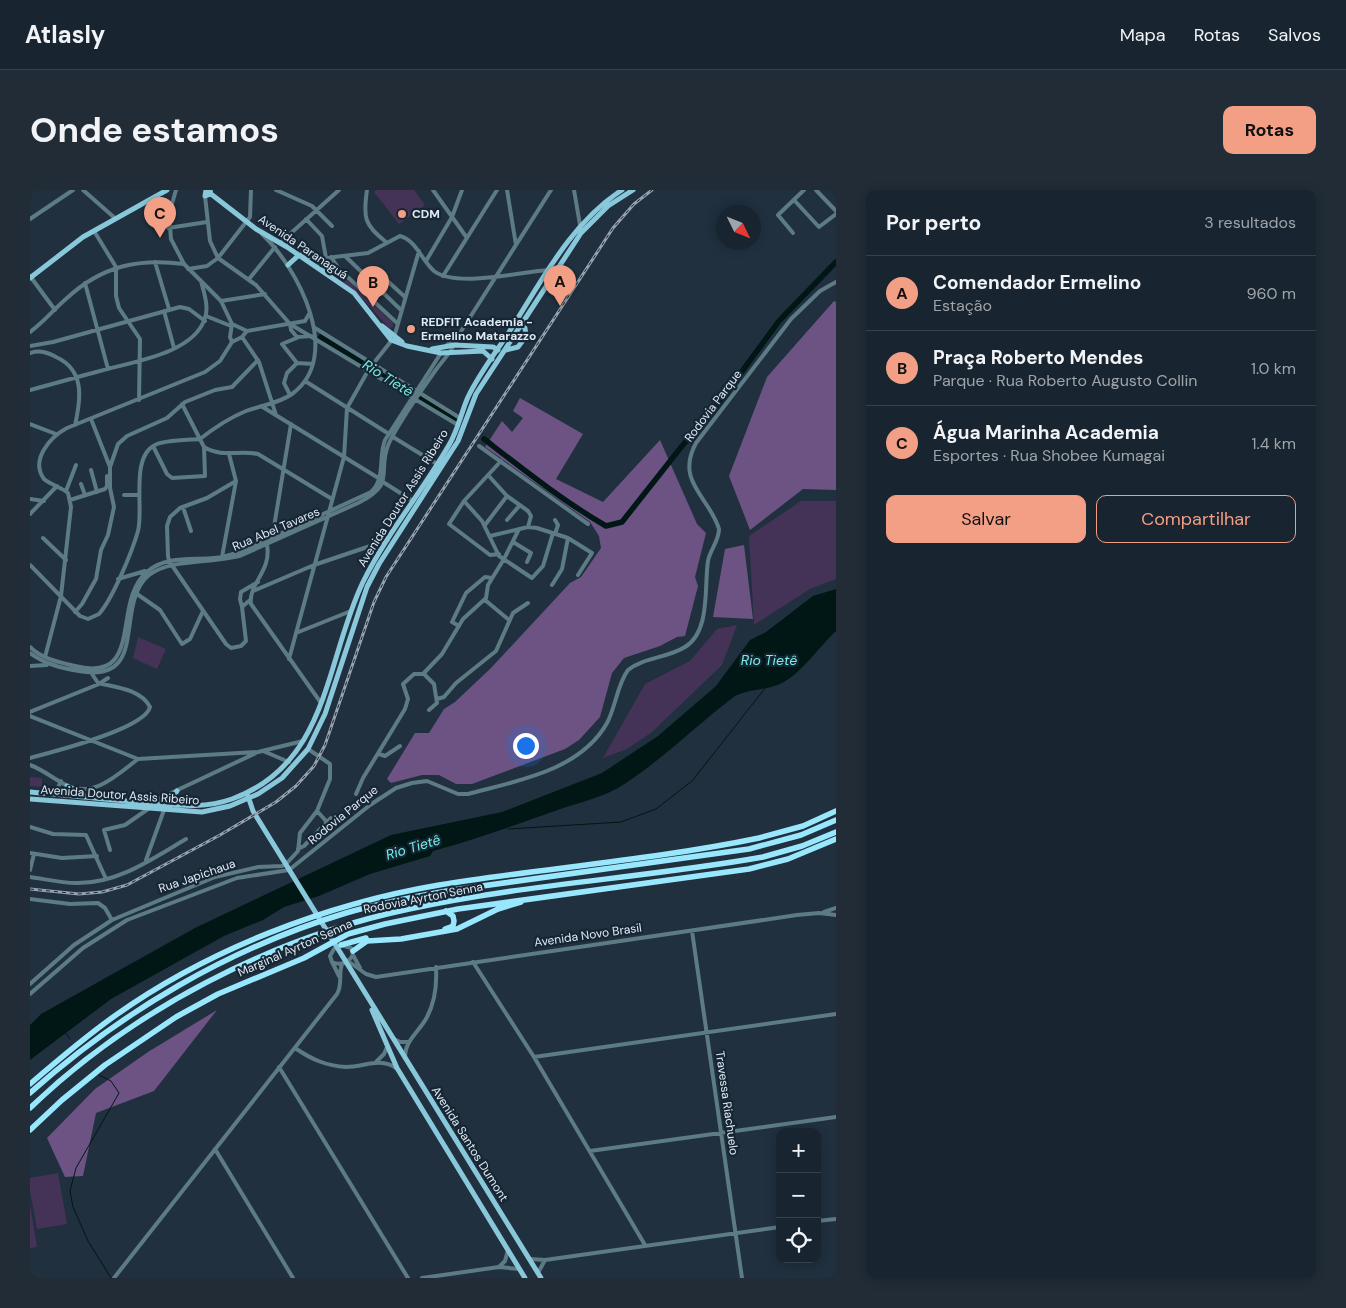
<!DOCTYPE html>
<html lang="pt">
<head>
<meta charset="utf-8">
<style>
  body { margin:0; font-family:"DM Sans",sans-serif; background:#212c37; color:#f1f3f6 }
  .controls { position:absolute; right:15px; bottom:15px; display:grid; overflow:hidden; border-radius:10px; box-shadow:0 2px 12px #0003 }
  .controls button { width:45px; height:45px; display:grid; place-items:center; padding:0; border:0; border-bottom:1px solid #36414b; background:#18242f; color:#f1f3f6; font:25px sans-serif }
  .compass { position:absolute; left:686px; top:15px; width:45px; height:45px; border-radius:50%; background:#18242f; box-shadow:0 2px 12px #0003; rotate:133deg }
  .you { position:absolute; left:495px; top:555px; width:18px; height:18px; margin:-12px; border:4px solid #fff; border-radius:50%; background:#1a73e8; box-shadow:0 0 0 8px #1a73e833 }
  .badge { display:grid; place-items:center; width:32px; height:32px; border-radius:50%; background:#f39f85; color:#111; font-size:16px; font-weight:700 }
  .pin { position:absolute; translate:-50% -41px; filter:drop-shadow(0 1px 2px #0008) }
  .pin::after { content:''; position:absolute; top:26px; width:18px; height:15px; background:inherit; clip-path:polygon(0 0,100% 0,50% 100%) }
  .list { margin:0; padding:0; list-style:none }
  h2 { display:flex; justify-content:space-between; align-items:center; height:65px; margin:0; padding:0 20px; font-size:21px }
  h2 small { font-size:16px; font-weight:400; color:#9fa4aa }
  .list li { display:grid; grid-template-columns:32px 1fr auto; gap:15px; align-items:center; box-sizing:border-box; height:75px; padding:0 20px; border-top:1px solid #36414b }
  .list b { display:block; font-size:19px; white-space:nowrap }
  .list p { margin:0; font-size:16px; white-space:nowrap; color:#9fa4aa }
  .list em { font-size:16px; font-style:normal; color:#9fa4aa }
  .actions { display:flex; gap:10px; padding:15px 20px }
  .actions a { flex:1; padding:11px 0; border:1px solid #f39f85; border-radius:10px; text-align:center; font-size:18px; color:#f39f85 }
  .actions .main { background:#f39f85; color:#111 }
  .icon { flex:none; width:28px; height:28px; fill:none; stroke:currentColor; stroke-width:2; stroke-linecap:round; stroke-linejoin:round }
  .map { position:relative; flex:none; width:806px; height:1088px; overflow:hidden; border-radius:10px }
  header { display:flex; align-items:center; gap:30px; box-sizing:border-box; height:70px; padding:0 25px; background:#18242f; border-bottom:1px solid #36414b }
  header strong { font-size:24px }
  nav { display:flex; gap:28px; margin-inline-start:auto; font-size:18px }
  .intro { display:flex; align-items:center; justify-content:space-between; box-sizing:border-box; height:120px; padding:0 30px }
  h1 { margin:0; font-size:35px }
  .button { padding:12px 22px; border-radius:10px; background:#f39f85; color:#111; font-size:18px; font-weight:700 }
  main { display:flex; gap:30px; padding:0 30px }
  aside { flex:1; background:#18242f; border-radius:10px; box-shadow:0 2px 12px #0003 }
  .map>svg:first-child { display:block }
  .green { fill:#453257 }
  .forest { fill:#6d5384 }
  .water { fill:#001715 }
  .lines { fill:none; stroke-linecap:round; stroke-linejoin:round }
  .stream { stroke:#001715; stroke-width:1 }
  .river { stroke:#001715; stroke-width:5.5 }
  .minor { stroke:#5d7b84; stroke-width:4 }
  .major { stroke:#88c8da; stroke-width:5 }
  .highway { stroke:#99e7fc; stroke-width:5.5 }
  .rail-casing { stroke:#96a3af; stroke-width:3 }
  .rail { stroke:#162634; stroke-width:1; stroke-dasharray:4; stroke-linecap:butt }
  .poi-dot { fill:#f39f85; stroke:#162634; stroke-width:2 }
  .labels { text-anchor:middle; stroke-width:4.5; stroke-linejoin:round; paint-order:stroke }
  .poi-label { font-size:12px; font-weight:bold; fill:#dee9f3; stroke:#162634; text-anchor:start }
  .street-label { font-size:12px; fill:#dee9f3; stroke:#162634 }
  .water-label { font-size:14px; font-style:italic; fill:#76f0e4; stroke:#162634 }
</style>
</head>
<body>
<header>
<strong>Atlasly</strong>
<nav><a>Mapa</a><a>Rotas</a><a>Salvos</a></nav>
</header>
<div class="intro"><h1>Onde estamos</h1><a class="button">Rotas</a></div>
<main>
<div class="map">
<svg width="806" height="1088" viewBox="0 0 806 1088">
  <rect width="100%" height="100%" fill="#20303f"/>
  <!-- green -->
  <path class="green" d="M346,0H384L395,15L369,34L344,2Z
    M304,78L363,133V137L359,138L332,108L300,82Z
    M771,311H806V389L780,399L724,435L719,346Z
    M707,435L692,475L622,542L597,559L573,568L615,494L660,471L687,439Z
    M108,447L136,459L127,479L103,468Z
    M0,587L12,588V597L0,596Z
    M28,983L37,1034L7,1039L0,1001V988Z
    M0,1014L7,1057L0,1058Z"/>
  <!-- forest -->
  <path class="forest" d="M804,111L806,112V300L773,299L720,340L699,286L737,187Z
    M490,208L553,244L526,289L573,312L630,250L667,334L676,343L665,387L668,396L655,446L647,447L630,456L594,468L582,483L570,527L549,550L535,559L442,594H426L409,585H392L361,593L357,589L385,543H399L414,519L425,512L461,478L540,393L551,387L571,358L569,346L560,332L455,257L472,231L482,242L493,228L483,221Z
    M714,355L723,429L683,427L695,359Z
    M187,820L124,901L66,923L53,986L35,987L17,948L65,899L118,862Z"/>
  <!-- water -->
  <path class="water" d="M806,399V441C790,456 769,486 750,494C736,500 719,499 705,506C668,534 635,567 596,593C574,608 549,612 525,621C484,635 445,650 403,661L400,666L340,684L289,706L254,717L233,730L194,746L81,809L0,870V835L11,824L165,738L361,645L472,622L572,583L628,546L686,496L720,450L736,442L783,406Z"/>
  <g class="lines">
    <!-- stream -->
    <path class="stream" d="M478,639L591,632L626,619L662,591L736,497
      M34,841L40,849
      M69,885L81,891L89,903L46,978L40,1001L43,1017L58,1051L81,1088"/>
    <!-- river -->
    <path class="river" d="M291,147L424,229
      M454,249C494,280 533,311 576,336L592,332L652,256L680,225L749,131L806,72"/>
    <!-- minor -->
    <path class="minor" d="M53,0L86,29
      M246,0L282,16L302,36
      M337,0C333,27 334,35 356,52
      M403,0L437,48
      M477,0L486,55
      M544,0L550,35
      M786,0L806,21
      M175,6L180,51L188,68L226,95L260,134L428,235
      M764,10L789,37L806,24
      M0,29L43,0
      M276,29L292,46L296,68
      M138,38L177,32
      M64,41L86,77V106L89,118L110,149L109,210
      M763,43L748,25L774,0
      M250,53L309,0
      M259,58V52L263,41
      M315,66L371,120
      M301,67L309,79L367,133
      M396,71L422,27L432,0
      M125,72L139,119
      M286,76L296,68L338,63L370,46C386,50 392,71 404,81C426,98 490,82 518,80
      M158,79L177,76L188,68L220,27L221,0
      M0,86L25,120
      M352,86L375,107
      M413,86L467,0
      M219,89L245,57
      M55,93L78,179
      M191,111L235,104
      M134,121L144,158
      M176,126L201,136
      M202,134L217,141
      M260,134L261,140L267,147L281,146
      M285,138L430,228
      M217,141L275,131L279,124
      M0,142C14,132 24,119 37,108C72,76 108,68 154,74
      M365,144L389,61
      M212,147L229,172L246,225
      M202,152L212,147L217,141
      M417,155L428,145
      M0,156L23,152L150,117L159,119L175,131
      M0,163C10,160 17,162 26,167C55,180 51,209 45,235
      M267,173L252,154L269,147
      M275,191L359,244
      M0,200C23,194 47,187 70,181C101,172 164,164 175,128C179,116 174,103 171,91
      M260,205L254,193L257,183L267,173L283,174
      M152,214L174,257C192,268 209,260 228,264L302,309
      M231,216L350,289
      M61,229L80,277
      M0,234L26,244
      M363,247L407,274
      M170,249C184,238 199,228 216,221C232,215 248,214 262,204C314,166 268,78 232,44
      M123,256L137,284L142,288L175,286L174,257
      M449,256L558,334
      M61,280L67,302
      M458,285L477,306L498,321L501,326L498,337
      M206,291L177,308L150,318L140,327L137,336L138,366L139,371L196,454L201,458L211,456L216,451L212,417L220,410
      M353,292L383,311
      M51,294L55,305
      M36,301L46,275
      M94,305H109
      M0,309L14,311
      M40,310L75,299L77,296V286
      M434,311L452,331L469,366L502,388L513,376L523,343
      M153,317L161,341
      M0,324L27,296
      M477,330L490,315
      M525,330L528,335L525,344
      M455,335L477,306
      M460,346L498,337L507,338L538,348L562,363L548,385
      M13,348L36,370
      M242,349L261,234
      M483,352L501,363L497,372
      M237,355C242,381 218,394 221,414L291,513
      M469,364L460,365L419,334L434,311L471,271
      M192,367L206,291L199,264
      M0,375L50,426L58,429L69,424C83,408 102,362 108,341C114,319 100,267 125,255C134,250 159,250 170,249
      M88,389L115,381
      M522,395L532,379L538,348
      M223,401L284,375L358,350
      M107,404L130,420L152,454L160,449L173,421
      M455,410L479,430
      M212,417L210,409L211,402L228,392
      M45,422L52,414L66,389L71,360L78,345L84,317L80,298V277L88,254L97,246L137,228L155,212L185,200L202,197L228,170
      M429,436L422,432L436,403L455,387L462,388
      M266,443L321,421
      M0,457C12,469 29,472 45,476C116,494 80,411 118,381C136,366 161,370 184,368C194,367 203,364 213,361L341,302C356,288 348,268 355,250L411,163
      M0,463C15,474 31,478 49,481C121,494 83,415 119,385C141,368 184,374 212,365L328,313C368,293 346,282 359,253C371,228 389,204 405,181C416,166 422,162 430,143L521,0
      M15,467L31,406L41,317L38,303C31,297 21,295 14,289C0,270 20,247 37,238L175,182L190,171L202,152L200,147L202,134L191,111L154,74L141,49L139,24L146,0
      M259,469L314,267L317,218L339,179L362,150
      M0,476L17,475
      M393,484L412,464L433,429L456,408L458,395L474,369L489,339
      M407,509L414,507L426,493L466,461L483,423L498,413
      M0,522L69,494L78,488
      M0,526L108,569L228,562L273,551
      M233,561L259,572
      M349,564L355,566L370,556
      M0,568C22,562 115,539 120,517C111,499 84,497 68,493L62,484
      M0,575C14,580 25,590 38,596C65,608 89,583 108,569
      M25,604L31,591
      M326,604L333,588L375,519L378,509L373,494L384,484H394L404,494L407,513L399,520
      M122,612L226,563
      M287,621L297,632
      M0,637L23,644L56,645L76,689
      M268,659L274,656L301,628
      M80,660L74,640L95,635L118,619
      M0,663L32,668L67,666
      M116,670L134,620
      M0,680L4,664
      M0,687C15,689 31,693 46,693C87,694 122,669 156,649
      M0,709L40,714L68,713L75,718L82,730
      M794,722L806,718
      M662,741L712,1088
      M311,755L321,758L323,765C318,773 311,776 302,772L300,766L304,759Z
      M323,765L330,778
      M318,771L336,784L346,787L767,725L789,723L806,725
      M302,772L309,786
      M443,772L504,867L615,1055
      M0,794L44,755L82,730L185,687L228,677L252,676L257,673L268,661L270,643L287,621L300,589V574L278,559
      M0,804L53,758L97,730L207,688L259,680L340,615L366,598L382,593L397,591L428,604H438C486,591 550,581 577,533C586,516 587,495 598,480C614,467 638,468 655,457C681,441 674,396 678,371C680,360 689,351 689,339C679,306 645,292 666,253L761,129L790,101L806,92
      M364,849L370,852H379
      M265,858C281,869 296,876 316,877C335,877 349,867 366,878
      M504,867L806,824
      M375,868C374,851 390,841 397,827C405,812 407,795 406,777
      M346,872L354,864L357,857
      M249,877L378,1088
      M185,959L263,1088
      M560,961L806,927
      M787,1031L806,1029
      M500,1069L515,1070L750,1037
      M469,1077L475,1071L478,1060
      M508,1083L515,1070
      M84,1088L307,804C313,794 308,785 312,774
      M392,1088L469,1077L489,1079"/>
    <!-- major -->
    <path class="major" d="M176,0L175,6L181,4
      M180,0L181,4L226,39L257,57L324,103L361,150L377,156L411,163L453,161L462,169
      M293,70L295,82
      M258,75L269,65L286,67
      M0,88L53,47L137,0
      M352,136L372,152
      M402,159L425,155L463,157L468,160
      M476,160L488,157L496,146L495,138L489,134
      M37,596L55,606
      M0,602C39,605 78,610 118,613C146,615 174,619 202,609C299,574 295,471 333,392C357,343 392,302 419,255C428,240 431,223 438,207C451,180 471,156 486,131C516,83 544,31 592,0
      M218,606L223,621L511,1088
      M0,609L172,622L200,616L228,604L252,588L278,559L295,524L337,397L349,374L428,251L446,204L551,43L578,16L603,0
      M140,618V609L147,601
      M342,820L367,878L495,1088"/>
    <!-- highway -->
    <path class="highway" d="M415,739L423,736L424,731L423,726L416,721
      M311,755L336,748
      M323,761L337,751L371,749L427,739L468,719L491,712
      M0,894C28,870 56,846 86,825C179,759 297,714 409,695C515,678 623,670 729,648L773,636L806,621
      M0,903C91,822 199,758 316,723C351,713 387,706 423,700L719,659L771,645L806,630
      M0,918C102,820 241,748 379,719C495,694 615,688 733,667L772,656L806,642
      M0,940L32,910L75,875L146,827L188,804L274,768L318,744L355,734L428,719L719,679L758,669L806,649"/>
    <defs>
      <path id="rail" d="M0,699L49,704L72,702L97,695L190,645L246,612L266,596L284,576L295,555L344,412L356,387L583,38L604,14L622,0"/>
    </defs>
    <!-- rail casing -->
    <use href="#rail" class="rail-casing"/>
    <!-- rail -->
    <use href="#rail" class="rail"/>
  </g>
  <!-- markers -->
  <g class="poi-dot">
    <circle cx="372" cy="24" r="5"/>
    <circle cx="381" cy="139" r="5"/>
  </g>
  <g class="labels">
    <!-- poi labels -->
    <g class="poi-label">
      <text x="382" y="28">CDM</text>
      <text x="391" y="136">REDFIT Academia -<tspan x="391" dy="14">Ermelino Matarazzo</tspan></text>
    </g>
    <!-- street labels -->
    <g class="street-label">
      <text transform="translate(273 57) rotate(34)" y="4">Avenida Paranaguá</text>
      <text transform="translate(683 216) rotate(-53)" y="4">Rodovia Parque</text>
      <text transform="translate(373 308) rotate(-58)" y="4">Avenida Doutor Assis Ribeiro</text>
      <text transform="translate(246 339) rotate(-23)" y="4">Rua Abel Tavares</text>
      <text transform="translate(90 605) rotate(4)" y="4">Avenida Doutor Assis Ribeiro</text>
      <text transform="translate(313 625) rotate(-39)" y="4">Rodovia Parque</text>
      <text transform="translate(167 686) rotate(-19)" y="4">Rua Japichaua</text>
      <text transform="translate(393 708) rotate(-11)" y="4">Rodovia Ayrton Senna</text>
      <text transform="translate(558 745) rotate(-8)" y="4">Avenida Novo Brasil</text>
      <text transform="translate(265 758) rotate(-24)" y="4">Marginal Ayrton Senna</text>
      <text transform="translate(697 913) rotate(82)" y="4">Travessa Riachuelo</text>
      <text transform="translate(440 954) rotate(58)" y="4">Avenida Santos Dumont</text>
    </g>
    <!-- water labels -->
    <g class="water-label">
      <text transform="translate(358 188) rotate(32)" y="5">Rio Tietê</text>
      <text x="739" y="475">Rio Tietê</text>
      <text transform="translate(383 657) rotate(-17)" y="5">Rio Tietê</text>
    </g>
  </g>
</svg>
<div class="controls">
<button>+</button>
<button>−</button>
<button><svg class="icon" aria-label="locate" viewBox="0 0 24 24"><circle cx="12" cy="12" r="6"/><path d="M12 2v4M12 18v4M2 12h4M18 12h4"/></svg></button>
</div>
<svg class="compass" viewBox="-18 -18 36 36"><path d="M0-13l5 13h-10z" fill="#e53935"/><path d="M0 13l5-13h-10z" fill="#9fa4aa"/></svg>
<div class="you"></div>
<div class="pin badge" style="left:530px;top:116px">A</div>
<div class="pin badge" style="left:343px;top:117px">B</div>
<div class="pin badge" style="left:130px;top:48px">C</div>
</div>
<aside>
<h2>Por perto<small>3 resultados</small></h2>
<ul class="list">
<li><span class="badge">A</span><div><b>Comendador Ermelino</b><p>Estação</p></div><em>960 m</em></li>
<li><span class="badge">B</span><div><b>Praça Roberto Mendes</b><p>Parque · Rua Roberto Augusto Collin</p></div><em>1.0 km</em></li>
<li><span class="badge">C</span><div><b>Água Marinha Academia</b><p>Esportes · Rua Shobee Kumagai</p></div><em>1.4 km</em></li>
</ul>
<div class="actions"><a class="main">Salvar</a><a>Compartilhar</a></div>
</aside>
</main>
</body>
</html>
